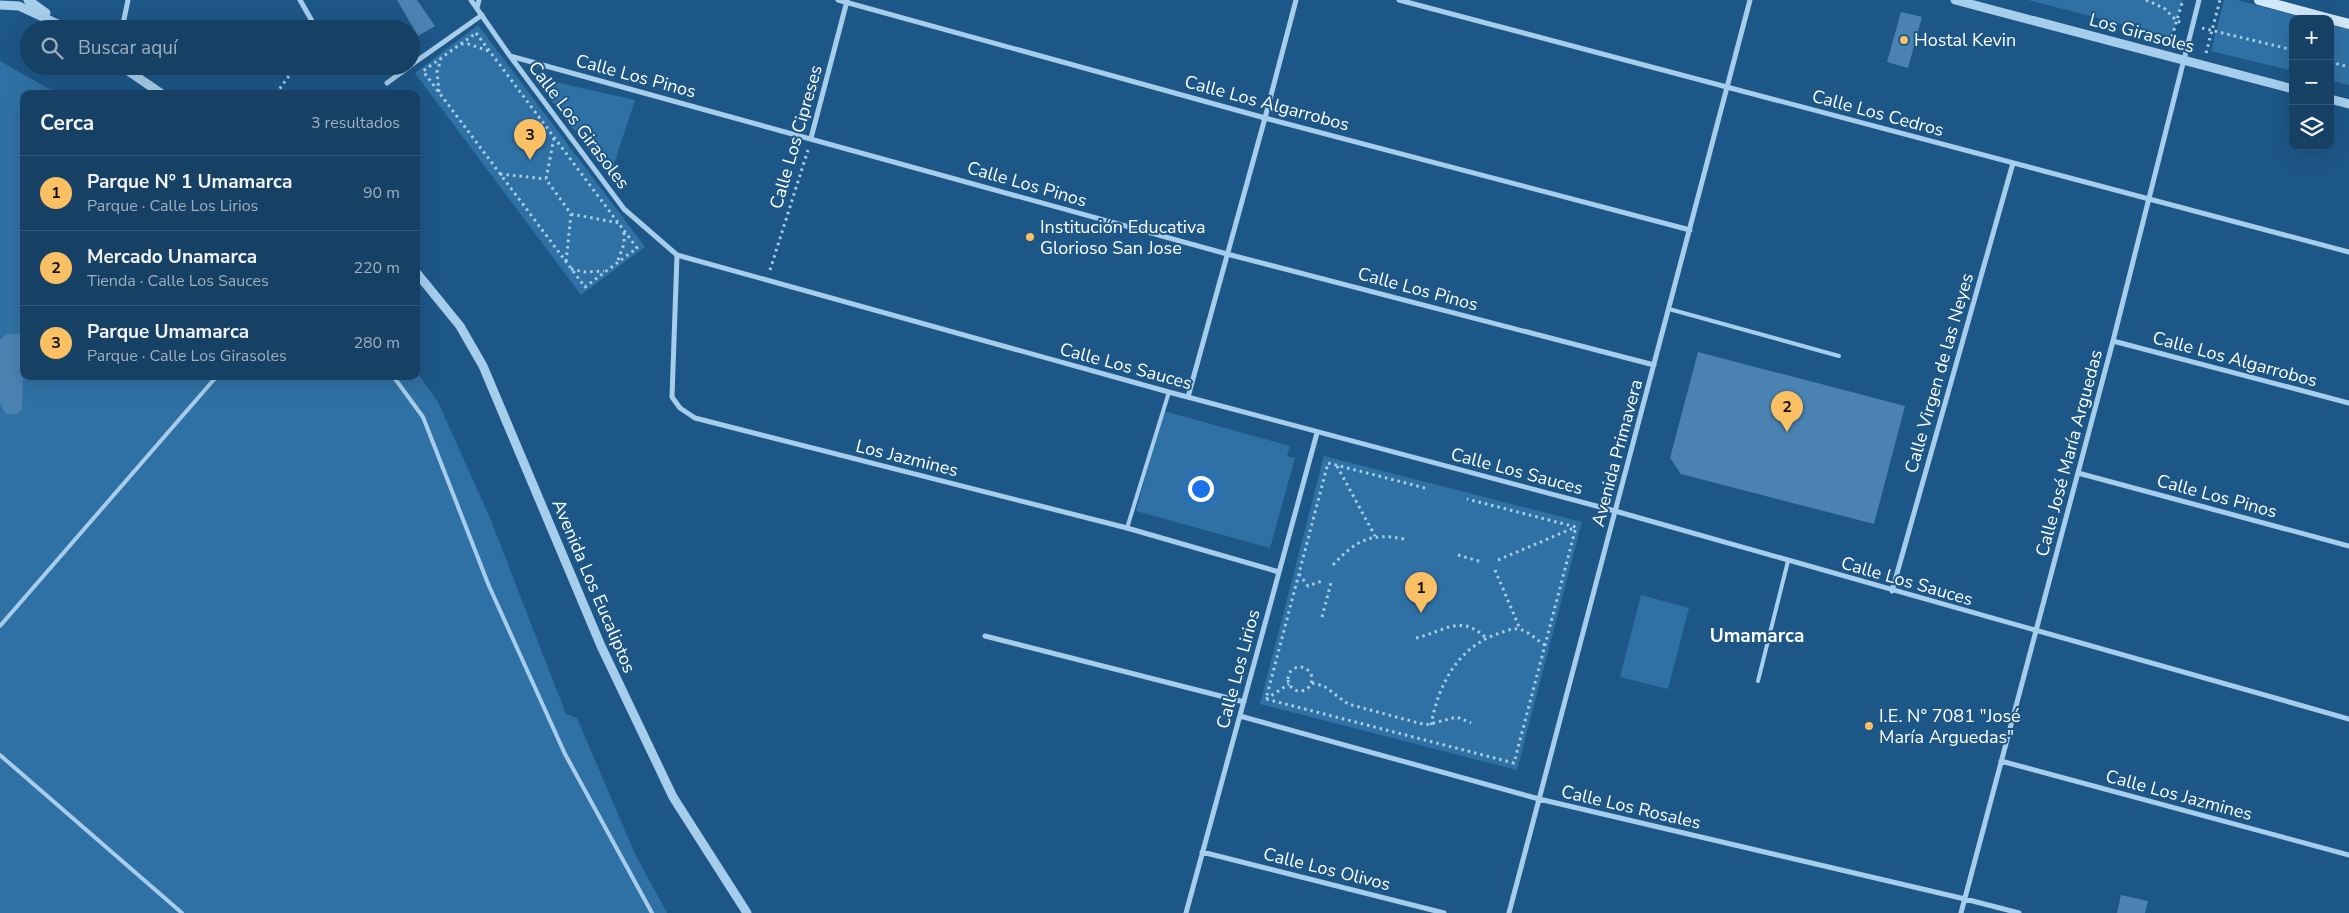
<!DOCTYPE html>
<html lang="es">
<head>
<meta charset="utf-8">
<style>
  body { margin:0; font-family:"Nunito Sans",sans-serif; background:#1f486b; color:#f1f3f6 }
  .controls { position:absolute; right:15px; top:15px; display:grid; overflow:hidden; border-radius:10px; box-shadow:0 5px 20px #0002 }
  .controls button { width:45px; height:45px; display:grid; place-items:center; padding:0; border:0; border-bottom:1px solid #355a79; background:#164165; color:#f1f3f6; font:25px sans-serif }
  .you { position:absolute; left:1200px; top:488px; width:18px; height:18px; margin:-12px; border:4px solid #fff; border-radius:50%; background:#1a73e8; box-shadow:0 0 0 8px #1a73e833 }
  .badge { display:grid; place-items:center; width:32px; height:32px; border-radius:50%; background:#fbbf64; color:#111; font-size:16px; font-weight:700 }
  .pin { position:absolute; translate:-50% -41px; filter:drop-shadow(0 1px 2px #0008) }
  .pin::after { content:''; position:absolute; top:26px; width:18px; height:15px; background:inherit; clip-path:polygon(0 0,100% 0,50% 100%) }
  .list { margin:0; padding:0; list-style:none }
  h2 { display:flex; justify-content:space-between; align-items:center; height:65px; margin:0; padding:0 20px; font-size:21px }
  h2 small { font-size:16px; font-weight:400; color:#9eafbf }
  .list li { display:grid; grid-template-columns:32px 1fr auto; gap:15px; align-items:center; box-sizing:border-box; height:75px; padding:0 20px; border-top:1px solid #355a79 }
  .list b { display:block; font-size:19px; white-space:nowrap }
  .list p { margin:0; font-size:16px; white-space:nowrap; color:#9eafbf }
  .list em { font-size:16px; font-style:normal; color:#9eafbf }
  .icon { flex:none; width:28px; height:28px; fill:none; stroke:currentColor; stroke-width:2; stroke-linecap:round; stroke-linejoin:round }
  .map { position:relative; flex:none; width:2349px; height:913px; overflow:hidden }
  .search { position:absolute; background:#164165; box-shadow:0 5px 20px #0002; left:20px; top:20px; width:400px; height:55px; display:flex; align-items:center; gap:12px; box-sizing:border-box; padding:0 18px; border-radius:28px; color:#9eafbf; font-size:19px }
  .panel { position:absolute; background:#164165; box-shadow:0 5px 20px #0002; left:20px; top:90px; width:400px; height:290px; border-radius:10px }
  .map>svg:first-child { display:block }
  .green { fill:#3071a5 }
  .building { fill:#4a83b2 }
  .lines { fill:none; stroke-linecap:round; stroke-linejoin:round }
  .path { stroke:#a6cdeb; stroke-width:3; stroke-dasharray:2.5 4; stroke-linecap:butt }
  .service { stroke:#a6cdeb; stroke-width:4 }
  .minor { stroke:#a6cdeb; stroke-width:5 }
  .tertiary { stroke:#a6cdeb; stroke-width:9 }
  .secondary { stroke:#d2e7f8; stroke-width:10 }
  .poi-dot { fill:#fbbf64; stroke:#1d5787; stroke-width:2 }
  .labels { text-anchor:middle; stroke-width:4; stroke-linejoin:round; paint-order:stroke }
  .street-label { font-size:18px; fill:#fff; stroke:#1d5787 }
  .poi-label { font-size:18px; fill:#fff; stroke:#1d5787; text-anchor:start }
  .neighbourhood-label { font-size:19px; font-weight:bold; fill:#fff; stroke:#1d5787 }
</style>
</head>
<body>
<div class="map">
<svg width="2349" height="913" viewBox="0 0 2349 913">
  <rect width="100%" height="100%" fill="#1d5787"/>
  <!-- green -->
  <path class="green" d="M2028,0H2183L2174,30L2168,36Z
    M2224,0H2237L2309,19H2293V71L2211,51Z
    M2330,24L2349,29V85L2330,80Z
    M478,25L645,247L581,295L415,73Z
    M0,61L58,94H24V376H416V371L438,402L490,518L566,714L577,718L635,854L667,913H0Z
    M550,81L635,100L611,173L606,171L547,95L546,85Z
    M1164,411L1290,446L1287,456L1295,458L1270,548L1136,511Z
    M1324,456L1582,522L1517,770L1260,704Z
    M1641,595L1689,608L1668,689L1620,677Z"/>
  <!-- building -->
  <path class="building" d="M397,0H417L435,26L418,36Z
    M1901,12L1922,17L1908,68L1887,62Z
    M6,334H24L22,409L18,414H6L0,403V340Z
    M1698,352L1905,406L1874,524L1681,474L1670,458Z
    M2121,895L2148,901L2145,913H2117Z"/>
  <g class="lines">
    <!-- path -->
    <path class="path" d="M2146,0L2164,8L2177,21L2183,23
      M2202,28L2293,50
      M476,33L637,248L585,287L423,71Z
      M2170,43L2183,0
      M461,44H468L489,51
      M2206,53L2220,0
      M2330,62L2349,67
      M439,92L437,72L441,59
      M276,94L296,66
      M554,138L546,179L571,214L566,262
      M500,174L546,179
      M571,214L619,223
      M618,260L624,244V230
      M571,269L585,272L604,271
      M770,270L808,150
      M1337,466L1375,536
      M1425,488L1328,463L1266,699L1514,763L1576,527L1467,499
      M1458,555L1482,562
      M1498,560L1576,527
      M1333,565C1355,541 1371,532 1404,539
      M1495,570L1520,629
      M1299,574L1308,586L1322,581
      M1322,617L1331,583
      M1416,638C1444,632 1460,613 1486,638
      M1288 679a12 12 0 1 1 24 0a12 12 0 1 1-24 0Z
      M1312,683L1324,686L1348,704L1426,725L1457,717L1471,723
      M1266,699L1289,684
      M1431,725C1438,686 1457,648 1497,634C1504,632 1511,628 1519,629C1528,631 1537,640 1545,645"/>
    <!-- service -->
    <path class="service" d="M1669,309L1839,356
      M393,376L423,417L489,586L565,754L652,913
      M1127,528L1169,392
      M0,626L217,376
      M1758,681L1788,561
      M0,755L182,913"/>
    <!-- minor -->
    <path class="minor" d="M300,0L316,28
      M471,0L510,56L624,209L677,255L1165,391L1615,511L2349,719
      M838,0L1265,118L1690,230
      M1399,0L2349,252
      M477,8L479,0
      M122,29L128,0
      M510,56L1227,254L1654,365
      M411,65L482,15
      M387,83L410,66
      M811,138L847,1
      M677,255L672,397L680,408L695,418L1127,528L1279,572
      M2113,341L2349,403
      M1188,397L1265,118L1296,0
      M2078,473L2349,546
      M1892,591L2013,163
      M985,636L1244,702
      M1240,716L1539,799L1965,899L2019,913
      M2001,761L2349,855
      M1202,852L1444,913
      M1186,913L1317,433
      M1509,913L1750,0
      M1961,913L2113,341L2199,0"/>
    <!-- tertiary -->
    <path class="tertiary" d="M28,0L46,13
      M1955,0L2293,89
      M0,5L19,6L62,26
      M121,66L162,94
      M2330,99L2349,104
      M416,272L460,326L483,366L601,646L673,797L747,913"/>
    <!-- secondary -->
    <path class="secondary" d="M2259,0L2330,19
      M2330,19L2349,24"/>
  </g>
  <!-- markers -->
  <g class="poi-dot">
    <circle cx="1904" cy="40" r="5"/>
    <circle cx="1030" cy="237" r="5"/>
    <circle cx="1869" cy="726" r="5"/>
  </g>
  <g class="labels">
    <!-- street labels -->
    <g class="street-label">
      <text transform="translate(2142 33) rotate(15)" y="6">Los Girasoles</text>
      <text transform="translate(636 76) rotate(15)" y="6">Calle Los Pinos</text>
      <text transform="translate(1267 103) rotate(15)" y="6">Calle Los Algarrobos</text>
      <text transform="translate(1878 113) rotate(15)" y="6">Calle Los Cedros</text>
      <text transform="translate(579 125) rotate(53)" y="6">Calle Los Girasoles</text>
      <text transform="translate(796 137) rotate(-74)" y="6">Calle Los Cipreses</text>
      <text transform="translate(1027 184) rotate(16)" y="6">Calle Los Pinos</text>
      <text transform="translate(1418 289) rotate(15)" y="6">Calle Los Pinos</text>
      <text transform="translate(2235 359) rotate(15)" y="6">Calle Los Algarrobos</text>
      <text transform="translate(1126 366) rotate(15)" y="6">Calle Los Sauces</text>
      <text transform="translate(1939 373) rotate(-74)" y="6">Calle Virgen de las Neyes</text>
      <text transform="translate(1617 453) rotate(-75)" y="6">Avenida Primavera</text>
      <text transform="translate(2069 453) rotate(-75)" y="6">Calle José María Arguedas</text>
      <text transform="translate(907 458) rotate(14)" y="6">Los Jazmines</text>
      <text transform="translate(1517 471) rotate(15)" y="6">Calle Los Sauces</text>
      <text transform="translate(2217 496) rotate(15)" y="6">Calle Los Pinos</text>
      <text transform="translate(1907 581) rotate(16)" y="6">Calle Los Sauces</text>
      <text transform="translate(594 586) rotate(67)" y="6">Avenida Los Eucaliptos</text>
      <text transform="translate(1238 669) rotate(-75)" y="6">Calle Los Lirios</text>
      <text transform="translate(2179 795) rotate(15)" y="6">Calle Los Jazmines</text>
      <text transform="translate(1631 807) rotate(13)" y="6">Calle Los Rosales</text>
      <text transform="translate(1327 869) rotate(14)" y="6">Calle Los Olivos</text>
    </g>
    <!-- poi labels -->
    <g class="poi-label">
      <text x="1914" y="46">Hostal Kevin</text>
      <text x="1040" y="233">Institución Educativa<tspan x="1040" dy="21">Glorioso San Jose</tspan></text>
      <text x="1879" y="722">I.E. N° 7081 "José<tspan x="1879" dy="21">María Arguedas"</tspan></text>
    </g>
    <!-- neighbourhood labels -->
    <g class="neighbourhood-label">
      <text x="1757" y="642">Umamarca</text>
    </g>
  </g>
</svg>
<div class="controls">
<button>+</button>
<button>−</button>
<button><svg class="icon" aria-label="layers" viewBox="0 0 24 24"><path d="M12 4l9 5-9 5-9-5zM3 14l9 5 9-5"/></svg></button>
</div>
<div class="you"></div>
<div class="pin badge" style="left:1421px;top:613px">1</div>
<div class="pin badge" style="left:1787px;top:432px">2</div>
<div class="pin badge" style="left:530px;top:160px">3</div>
<div class="search"><svg class="icon" aria-label="search" viewBox="0 0 24 24"><circle cx="10" cy="10" r="6"/><path d="M15 15l6 6"/></svg>Buscar aquí</div>
<section class="panel">
<h2>Cerca<small>3 resultados</small></h2>
<ul class="list">
<li><span class="badge">1</span><div><b>Parque N° 1 Umamarca</b><p>Parque · Calle Los Lirios</p></div><em>90 m</em></li>
<li><span class="badge">2</span><div><b>Mercado Unamarca</b><p>Tienda · Calle Los Sauces</p></div><em>220 m</em></li>
<li><span class="badge">3</span><div><b>Parque Umamarca</b><p>Parque · Calle Los Girasoles</p></div><em>280 m</em></li>
</ul>
</section>
</div>
</body>
</html>
